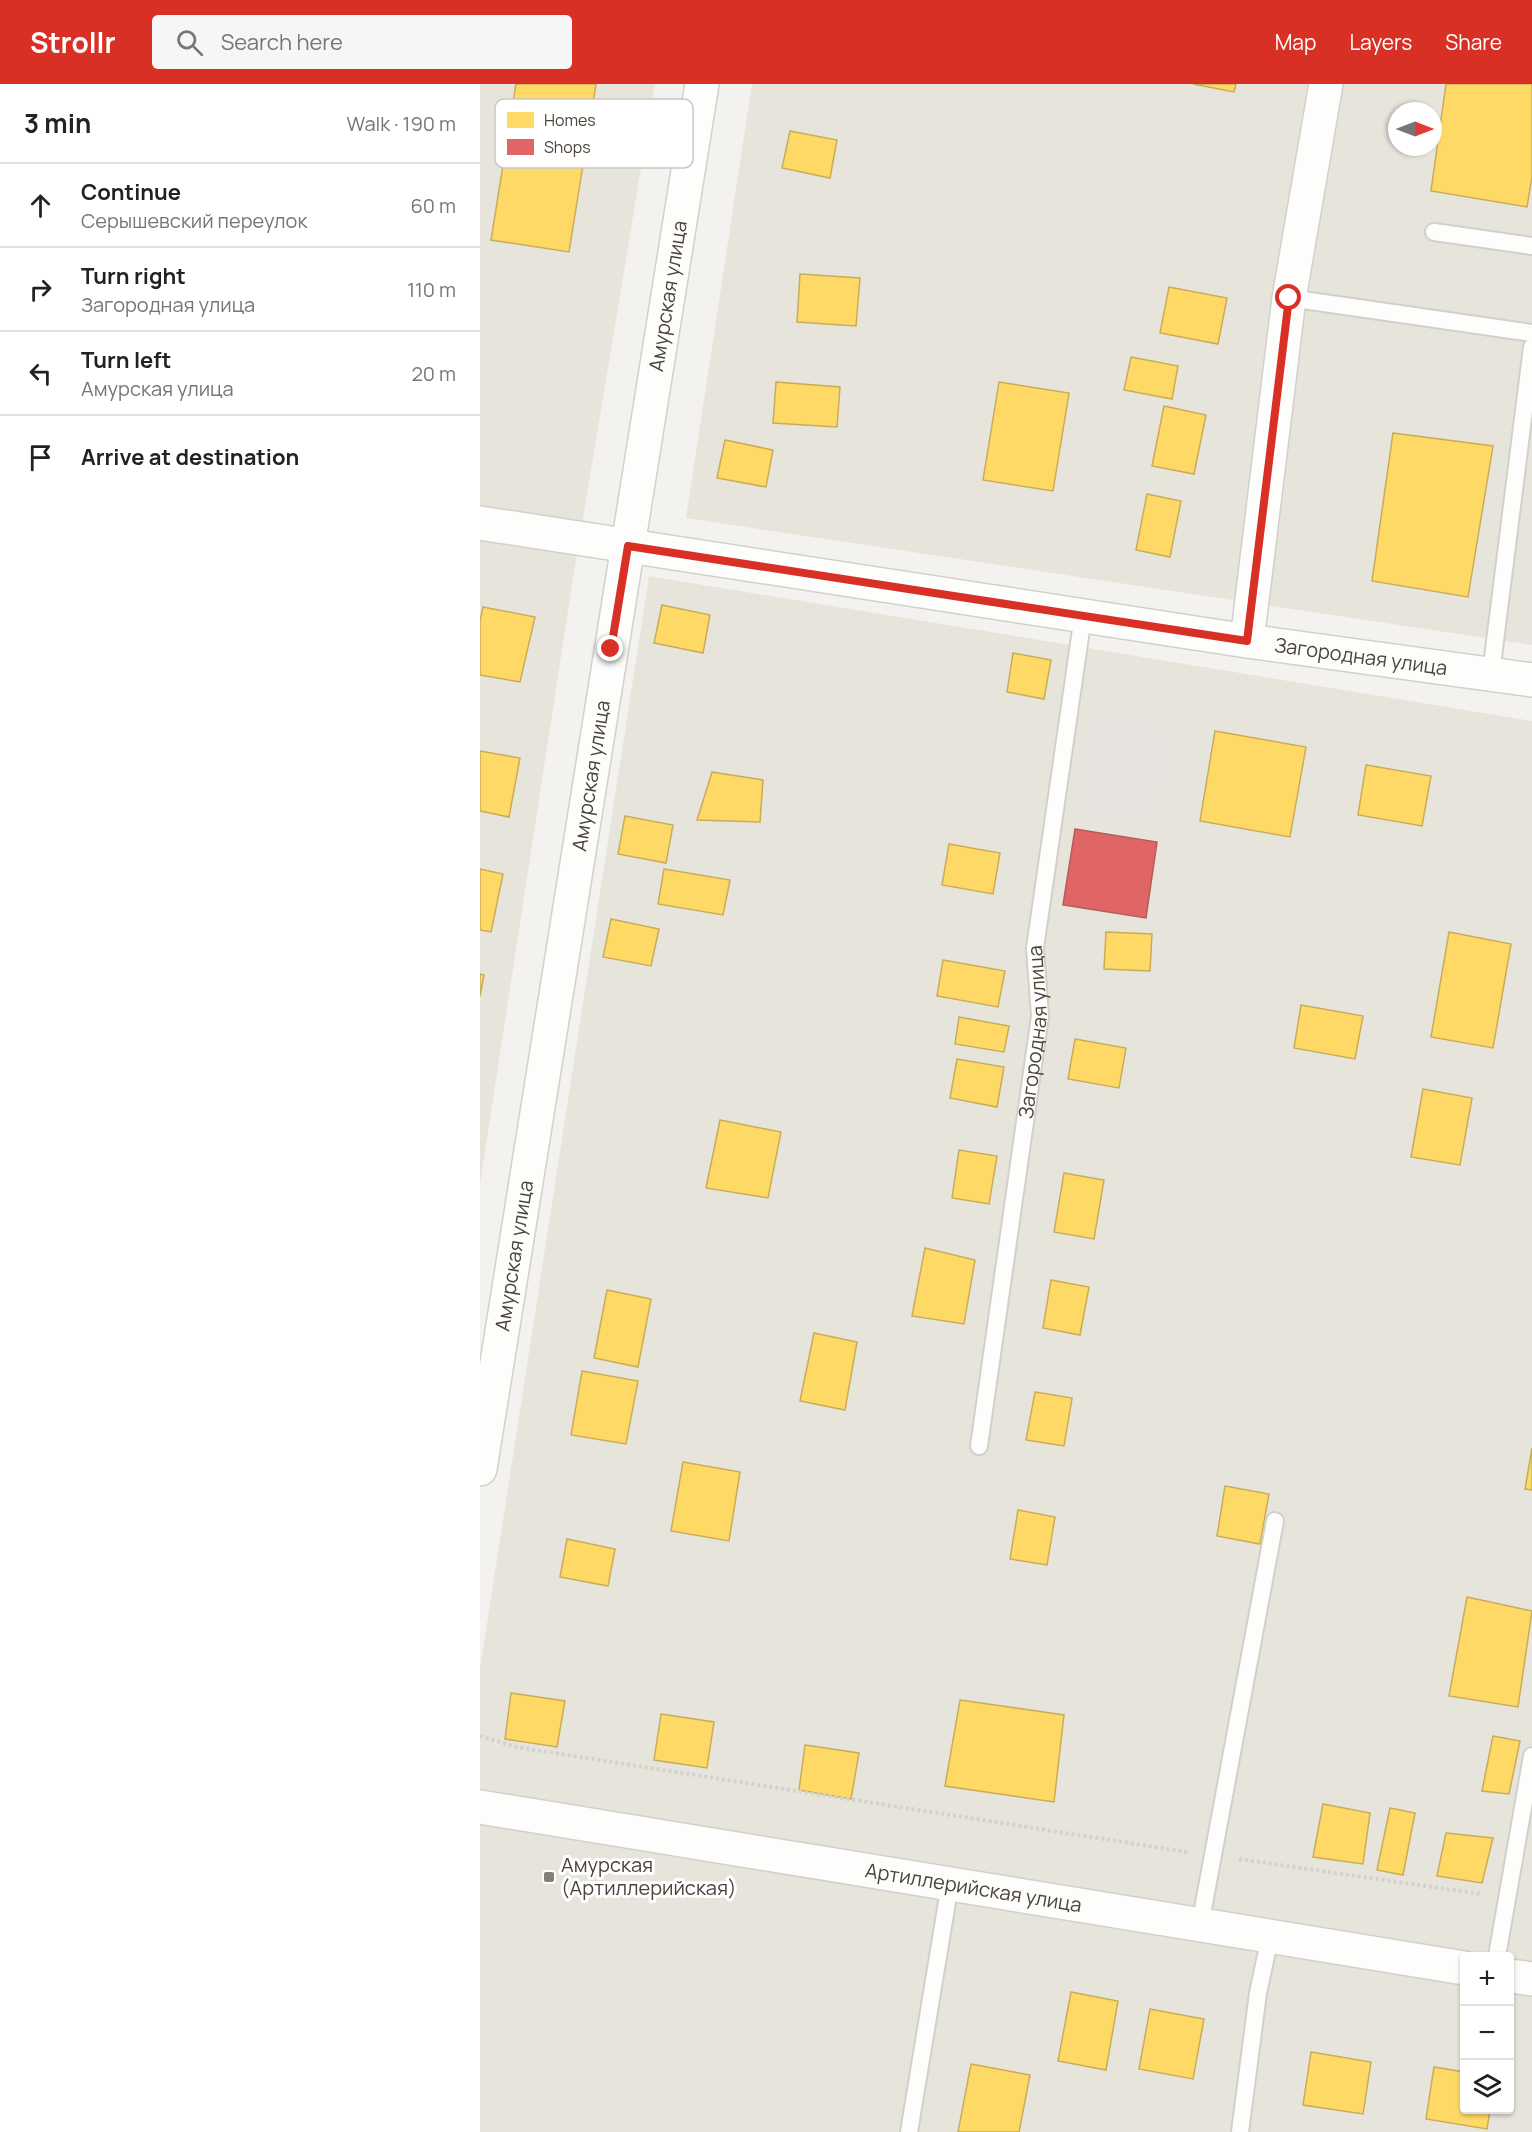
<!DOCTYPE html>
<html lang="en">
<head>
<meta charset="utf-8">
<style>
  body { margin:0; font-family:Manrope,sans-serif; background:#f6f6f6; color:#222 }
  .controls { position:absolute; right:18px; bottom:18px; display:grid; overflow:hidden; border-radius:6px; box-shadow:0 2px 4px #0004 }
  .controls button { width:54px; height:54px; display:grid; place-items:center; padding:0; border:0; border-bottom:2px solid #e0e0e0; background:#fff; color:#222; font:30px sans-serif }
  .compass { position:absolute; left:908px; top:18px; width:54px; height:54px; border-radius:50%; background:#fff; box-shadow:0 2px 4px #0004; rotate:90deg }
  .stop { position:absolute; width:18px; height:18px; margin:-14px; border:4px solid #d93025; border-radius:50%; background:#fff }
  .stop.end { background:#d93025; border-color:#fff; box-shadow:0 2px 6px #0008 }
  .list { margin:0; padding:0; list-style:none }
  h2 { display:flex; justify-content:space-between; align-items:center; height:78px; margin:0; padding:0 24px; font-size:26px }
  h2 small { font-size:20px; font-weight:400; color:#767676 }
  .list li { display:grid; grid-template-columns:39px 1fr auto; gap:18px; align-items:center; box-sizing:border-box; height:84px; padding:0 24px; border-top:2px solid #e0e0e0 }
  .list b { display:block; font-size:22px; white-space:nowrap }
  .list p { margin:0; font-size:20px; white-space:nowrap; color:#767676 }
  .list em { font-size:20px; font-style:normal; color:#767676 }
  .icon { flex:none; width:33px; height:33px; fill:none; stroke:currentColor; stroke-width:2; stroke-linecap:round; stroke-linejoin:round }
  .map { position:relative; flex:none; width:1052px; height:2048px; overflow:hidden }
  header { display:flex; align-items:center; gap:36px; box-sizing:border-box; height:84px; padding:0 30px; background:#d93025; color:#fff }
  header strong { font-size:28px }
  nav { display:flex; gap:33px; margin-inline-start:auto; font-size:21px }
  .search { width:420px; height:54px; background:#f6f6f6; display:flex; align-items:center; gap:15px; box-sizing:border-box; padding:0 21px; border-radius:6px; color:#767676; font-size:22px }
  main { display:flex }
  aside { flex:1; background:#fff }
  .map>svg:first-child { display:block }
  .residential { fill:#e7e4dc; fill-rule:evenodd }
  .parking { fill:#e6e3df }
  .homes { fill:#ffd966; stroke:#c9ac58; stroke-width:1.5 }
  .shops { fill:#e06666; stroke:#b35c58; stroke-width:1.5 }
  .lines { fill:none; stroke-linecap:round; stroke-linejoin:round }
  .lane-casing { stroke:#d2d0cb; stroke-width:20 }
  .street-casing { stroke:#d2d0cb; stroke-width:36 }
  .path { stroke:#d3d2cc; stroke-width:4; stroke-dasharray:3 3; stroke-linecap:butt }
  .lane { stroke:#fdfdfc; stroke-width:16 }
  .street { stroke:#fdfdfc; stroke-width:33 }
  .route { stroke:#d93025; stroke-width:8 }
  .poi-dot { fill:#868178; stroke:#fff; stroke-width:2 }
  .labels { text-anchor:middle; stroke-width:6; stroke-linejoin:round; paint-order:stroke }
  .street-label { font-size:20px; fill:#4b4439; stroke:#fff }
  .poi-label { font-size:20px; fill:#4b4439; stroke:#fff; text-anchor:start }
  .key { fill:#fff; stroke:#c9c7c4; stroke-width:1.5 }
  .key-label { font-size:16px; fill:#4b4439 }
</style>
</head>
<body>
<header>
<strong>Strollr</strong>
<div class="search"><svg class="icon" aria-label="search" viewBox="0 0 24 24"><circle cx="10" cy="10" r="6"/><path d="M15 15l6 6"/></svg>Search here</div>
<nav><a>Map</a><a>Layers</a><a>Share</a></nav>
</header>
<main>
<aside>
<h2>3 min<small>Walk · 190 m</small></h2>
<ul class="list">
<li><svg class="icon" aria-label="ahead" viewBox="0 0 24 24"><path d="M12 20V5M6 11l6-6 6 6"/></svg><div><b>Continue</b><p>Серышевский переулок</p></div><em>60 m</em></li>
<li><svg class="icon" aria-label="right" viewBox="0 0 24 24"><path d="M7 20v-9h11M14 6l5 5-5 5"/></svg><div><b>Turn right</b><p>Загородная улица</p></div><em>110 m</em></li>
<li><svg class="icon" aria-label="left" viewBox="0 0 24 24"><path d="M17 20v-9H6M10 6l-5 5 5 5"/></svg><div><b>Turn left</b><p>Амурская улица</p></div><em>20 m</em></li>
<li><svg class="icon" aria-label="arrive" viewBox="0 0 24 24"><path d="M6 21V4h12l-3 4 3 4H6"/></svg><div><b>Arrive at destination</b></div></li>
</ul>
</aside>
<div class="map">
<svg width="1052" height="2048" viewBox="0 0 1052 2048">
  <rect width="100%" height="100%" fill="#f4f2ee"/>
  <!-- residential -->
  <path class="residential" d="M0,0H175L91,507L0,1100Z
    M272,0H1052V561L206,434ZM917,27H953V63H917Z
    M169,492L1052,637V2048H0V1585ZM984,1872H1030V2026H984Z"/>
  <!-- parking -->
  <path class="parking" d="M611,628L696,642L678,748L593,734Z"/>
  <!-- homes -->
  <path class="homes" d="M36,0H116L89,168L11,156Z
    M713,0H756L754,8Z
    M966,0H1052V93L1047,123L951,107Z
    M310,47L357,56L350,94L302,84Z
    M320,190L380,194L376,242L317,238Z
    M689,203L747,214L738,260L680,249Z
    M651,273L698,282L692,315L644,306Z
    M296,298L360,303L357,343L293,339Z
    M519,298L589,309L573,407L503,396Z
    M684,322L726,331L714,390L672,382Z
    M913,349L1013,362L988,513L892,497Z
    M245,356L293,366L286,403L237,394Z
    M667,410L701,417L690,473L656,466Z
    M182,521L230,531L223,569L174,559Z
    M3,523L55,533L40,598L0,591V537Z
    M533,569L571,576L564,615L527,608Z
    M735,647L826,663L810,753L720,737Z
    M0,667L40,674L29,733L0,727Z
    M886,681L951,692L942,742L878,731Z
    M232,688L283,696L280,738L217,736Z
    M145,732L193,741L186,779L138,770Z
    M469,760L520,769L513,810L462,801Z
    M0,785L23,790L11,848L0,846Z
    M184,785L250,796L243,831L178,820Z
    M131,835L179,845L171,882L123,873Z
    M626,848L672,850L670,887L624,885Z
    M969,848L1031,860L1013,964L951,953Z
    M463,876L525,887L518,923L457,912Z
    M0,890L4,891L0,912Z
    M821,921L883,932L875,975L814,964Z
    M479,933L529,942L524,968L475,960Z
    M595,955L646,964L639,1004L588,995Z
    M477,975L524,983L517,1023L470,1014Z
    M943,1005L992,1014L980,1081L931,1073Z
    M240,1036L301,1048L288,1114L226,1104Z
    M479,1066L517,1072L509,1120L472,1114Z
    M584,1089L624,1096L614,1155L574,1148Z
    M445,1164L495,1176L484,1240L432,1232Z
    M571,1196L609,1203L600,1251L563,1244Z
    M127,1206L171,1215L158,1283L114,1274Z
    M334,1249L377,1258L365,1326L320,1317Z
    M102,1287L158,1297L146,1360L91,1351Z
    M555,1308L592,1314L584,1362L546,1356Z
    M1052,1364V1406L1045,1405Z
    M203,1378L260,1388L249,1457L191,1447Z
    M745,1402L789,1410L780,1460L737,1452Z
    M538,1426L575,1433L567,1481L530,1475Z
    M87,1455L135,1465L128,1502L80,1493Z
    M987,1513L1052,1527L1038,1623L969,1612Z
    M31,1609L85,1617L77,1663L25,1655Z
    M480,1616L584,1631L574,1718L465,1702Z
    M181,1630L234,1638L227,1684L174,1676Z
    M1013,1652L1040,1657L1029,1710L1002,1707Z
    M325,1661L379,1669L371,1715L319,1706Z
    M843,1720L890,1729L883,1780L833,1773Z
    M910,1724L935,1729L923,1791L897,1786Z
    M966,1749L1013,1754L1002,1799L957,1792Z
    M591,1908L638,1917L626,1986L578,1977Z
    M670,1925L724,1935L713,1995L659,1985Z
    M831,1968L891,1978L883,2030L823,2021Z
    M491,1980L550,1991L539,2048H478Z
    M954,1983L984,1988V2026H1010L1007,2045L946,2035Z"/>
  <!-- shops -->
  <path class="shops" d="M595,745L677,758L666,834L583,821Z"/>
  <g class="lines">
    <defs>
      <g id="lane">
        <path d="M954,148L1052,162"/>
        <path d="M809,214L1052,249"/>
        <path d="M1011,589L1052,263"/>
        <path id="s1" d="M499,1362L560,932L555,864L603,532"/>
        <path d="M720,1841L795,1437"/>
        <path d="M1017,1872L1052,1672"/>
        <path d="M429,2048L470,1800"/>
        <path d="M760,2048L778,1909L790,1853"/>
      </g>
      <g id="street">
        <path id="s2" d="M0,439L767,557L1052,596"/>
        <path d="M767,557L809,214L846,0"/>
        <path id="s3" d="M0,1385L222,0"/>
        <path id="s4" d="M0,1723L984,1884"/>
        <path d="M1030,1892L1052,1895"/>
      </g>
    </defs>
    <!-- lane casing -->
    <use href="#lane" class="lane-casing"/>
    <!-- street casing -->
    <use href="#street" class="street-casing"/>
    <!-- path -->
    <path class="path" d="M0,1652L36,1663L707,1768
      M759,1775L1001,1810"/>
    <!-- lane -->
    <use href="#lane" class="lane"/>
    <!-- street -->
    <use href="#street" class="street"/>
  </g>
  <g class="lines">
    <!-- route -->
    <path class="route" d="M131,565L148,462L767,557L809,214"/>
  </g>
  <!-- markers -->
  <rect class="poi-dot" x="63" y="1787" width="12" height="12" rx="3"/>
  <g class="labels">
    <!-- street labels -->
    <g class="street-label">
      <text dy="7" stroke="none"><textPath href="#s3" startOffset="1188">Амурская улица</textPath></text>
      <text dy="7" stroke="none"><textPath href="#s2" startOffset="891">Загородная улица</textPath></text>
      <text dy="7" stroke="none"><textPath href="#s3" startOffset="702">Амурская улица</textPath></text>
      <text dy="7" stroke="none"><textPath href="#s1" startOffset="418">Загородная улица</textPath></text>
      <text dy="7" stroke="none"><textPath href="#s3" startOffset="216">Амурская улица</textPath></text>
      <text dy="7" stroke="none"><textPath href="#s4" startOffset="500">Артиллерийская улица</textPath></text>
    </g>
    <!-- poi labels -->
    <g class="poi-label">
      <text x="81" y="1788">Амурская<tspan x="81" dy="23">(Артиллерийская)</tspan></text>
    </g>
  </g>
  <!-- legend -->
  <rect x="15" y="15" width="198" height="69" rx="9" class="key"/>
  <rect x="27" y="28" width="27" height="16" fill="#ffd966"/>
  <rect x="27" y="55" width="27" height="16" fill="#e06666"/>
  <g class="key-label">
    <text x="64" y="42">Homes</text>
    <text x="64" y="69">Shops</text>
  </g>
</svg>
<div class="controls">
<button>+</button>
<button>−</button>
<button><svg class="icon" aria-label="layers" viewBox="0 0 24 24"><path d="M12 4l9 5-9 5-9-5zM3 14l9 5 9-5"/></svg></button>
</div>
<svg class="compass" viewBox="-18 -18 36 36"><path d="M0-13l5 13h-10z" fill="#e53935"/><path d="M0 13l5-13h-10z" fill="#767676"/></svg>
<div class="stop" style="left:809px;top:214px"></div>
<div class="stop end" style="left:131px;top:565px"></div>
</div>
</main>
</body>
</html>
